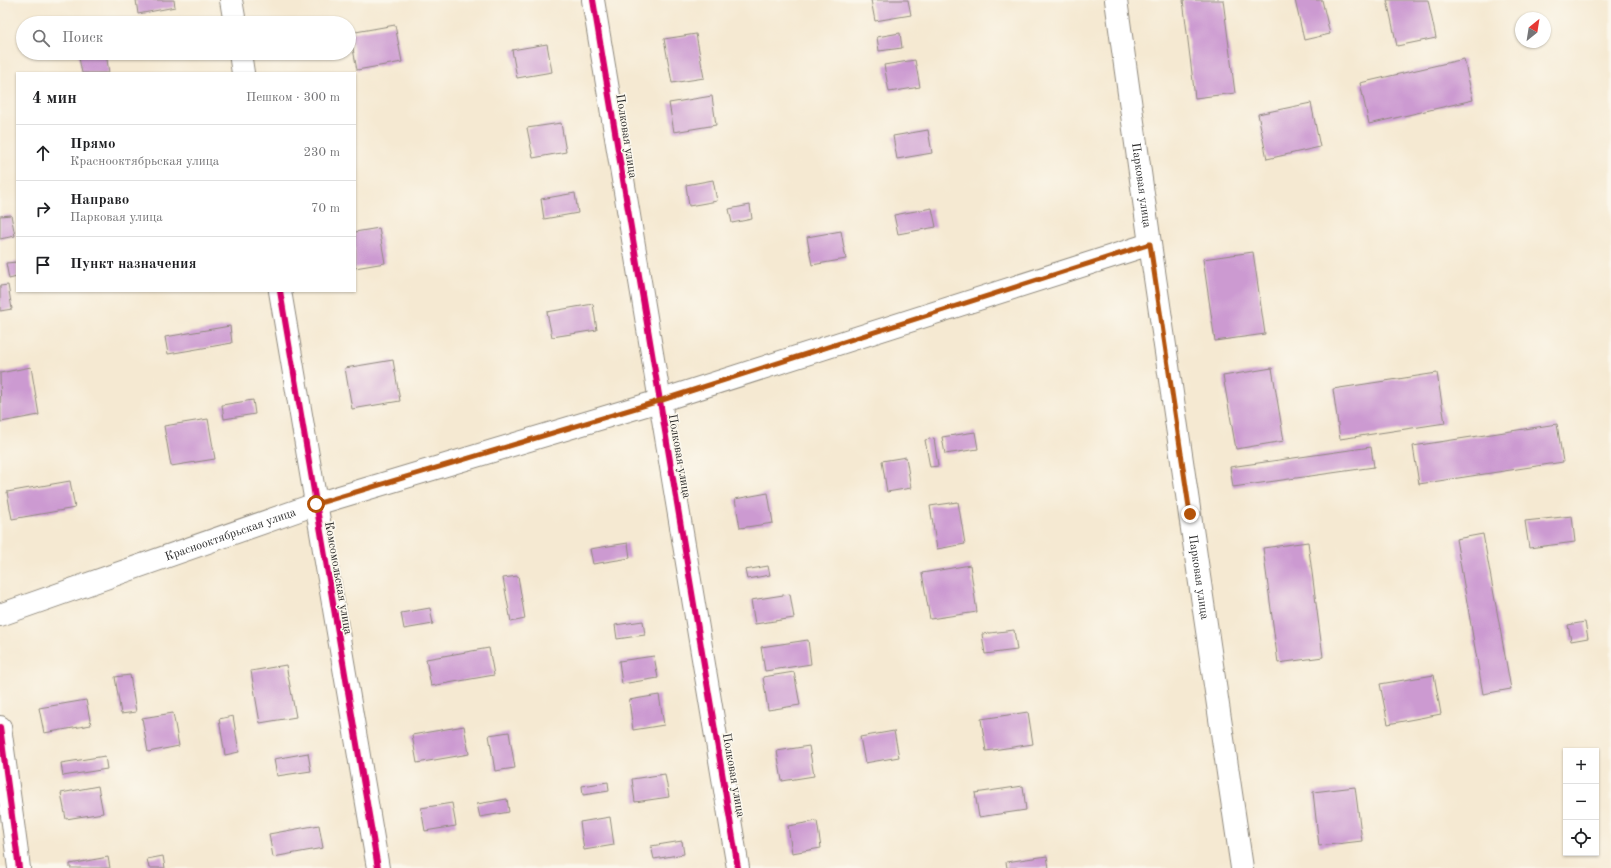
<!DOCTYPE html>
<html lang="ru">
<head>
<meta charset="utf-8">
<style>
  body { margin:0; font-family:"Old Standard TT",serif; background:#f2f2f2; color:#202124 }
  .controls { position:absolute; right:12px; bottom:12px; display:grid; overflow:hidden; border-radius:0px; box-shadow:0 1px 3px #0004 }
  .controls button { width:36px; height:36px; display:grid; place-items:center; padding:0; border:0; border-bottom:1px solid #e0e0e0; background:#fff; color:#202124; font:20px sans-serif }
  .compass { position:absolute; left:1515px; top:12px; width:36px; height:36px; border-radius:50%; background:#fff; box-shadow:0 1px 3px #0004; rotate:30deg }
  .stop { position:absolute; width:12px; height:12px; margin:-9px; border:3px solid #b45309; border-radius:50%; background:#fff }
  .stop.end { background:#b45309; border-color:#fff; box-shadow:0 1px 4px #0008 }
  .list { margin:0; padding:0; list-style:none }
  h2 { display:flex; justify-content:space-between; align-items:center; height:52px; margin:0; padding:0 16px; font-size:17px }
  h2 small { font-size:13px; font-weight:400; color:#757577 }
  .list li { display:grid; grid-template-columns:26px 1fr auto; gap:12px; align-items:center; box-sizing:border-box; height:56px; padding:0 16px; border-top:1px solid #e0e0e0 }
  .list b { display:block; font-size:15px; white-space:nowrap }
  .list p { margin:0; font-size:13px; white-space:nowrap; color:#757577 }
  .list em { font-size:13px; font-style:normal; color:#757577 }
  .icon { flex:none; width:22px; height:22px; fill:none; stroke:currentColor; stroke-width:2; stroke-linecap:round; stroke-linejoin:round }
  .map { position:relative; flex:none; width:1611px; height:868px; overflow:hidden }
  .search { position:absolute; background:#fff; box-shadow:0 1px 3px #0004; left:16px; top:16px; width:340px; height:44px; display:flex; align-items:center; gap:10px; box-sizing:border-box; padding:0 14px; border-radius:22px; color:#757577; font-size:15px }
  .panel { position:absolute; background:#fff; box-shadow:0 1px 3px #0004; left:16px; top:72px; width:340px; height:220px; border-radius:0px }
  .map>svg:first-child { display:block }
  .building { fill:#cc9ad1 }
  .lines { fill:none; stroke-linecap:round; stroke-linejoin:round }
  .minor-casing { stroke:#908a7e; stroke-width:24 }
  .major-casing { stroke:#908a7e; stroke-width:24 }
  .minor { stroke:#fff; stroke-width:22 }
  .major { stroke:#fff; stroke-width:22 }
  .cycleway-casing { stroke:#fbf7ec; stroke-width:8 }
  .cycleway { stroke:#d6006c; stroke-width:6 }
  .route { stroke:#b45309; stroke-width:5 }
  .labels { text-anchor:middle; stroke-width:3.5; stroke-linejoin:round; paint-order:stroke }
  .street-label { font-size:12px; fill:#2b2b2b; stroke:#fbf7ec }
</style>
</head>
<body>
<div class="map">
<svg width="1611" height="868" viewBox="0 0 1611 868">
  <rect width="100%" height="100%" fill="#fbf7ec"/>
  <filter id="ink" filterUnits="userSpaceOnUse"><feTurbulence type="fractalNoise" baseFrequency=".025" numOctaves="2"/><feDisplacementMap in="SourceGraphic" scale="8" xChannelSelector="R" yChannelSelector="G"/><feConvolveMatrix kernelMatrix="1 2 1 2 8 2 1 2 1" color-interpolation-filters="sRGB"/></filter>
  <filter id="wash" filterUnits="userSpaceOnUse"><feTurbulence type="fractalNoise" baseFrequency=".012" numOctaves="4" result="noise"/><feDisplacementMap in="SourceGraphic" scale="16" xChannelSelector="R" yChannelSelector="G"/><feGaussianBlur stdDeviation="0.9" result="paint"/><feColorMatrix in="noise" values="0 0 0 0 0 0 0 0 0 0 0 0 0 0 0 0 0 1.4 0 .05"/><feComposite in="paint" operator="in"/></filter>
  <g filter="url(#wash)">
    <rect width="100%" height="100%" fill="#f5e9d2"/>
    <g id="blocks">
      <!-- building -->
      <path class="building" d="M136,0H174L175,7L138,14Z
        M871,0H908L911,15L875,21Z
        M1183,0H1223L1235,93L1195,98Z
        M1295,0H1322L1330,34L1304,40Z
        M1387,0H1428L1436,38L1397,46Z
        M395,25L402,62L357,70L350,33Z
        M900,33L902,48L879,51L877,37Z
        M696,34L704,78L672,83L664,39Z
        M547,44L552,72L517,78L512,50Z
        M78,53H106L109,73H82Z
        M1464,59L1473,100L1369,124L1360,83Z
        M915,60L920,87L889,92L884,65Z
        M712,96L716,125L674,132L669,103Z
        M1311,103L1320,147L1267,159L1258,114Z
        M561,123L566,152L533,158L527,128Z
        M928,130L932,153L897,159L893,136Z
        M713,180L717,201L689,206L686,185Z
        M575,193L578,213L544,219L541,199Z
        M750,205L752,219L732,223L729,209Z
        M932,208L936,227L898,234L894,215Z
        M11,215L15,236L0,239V216Z
        M379,228L385,263L355,268V232Z
        M841,231L846,259L812,265L807,237Z
        M1253,252L1265,334L1215,341L1203,259Z
        M17,262V277L9,279L6,263Z
        M8,285L12,309L0,311V286Z
        M593,304L597,330L552,337L547,312Z
        M230,326L232,343L168,354L165,337Z
        M393,360L400,401L352,409L345,368Z
        M31,367L39,415L1,422L0,373Z
        M1272,368L1284,441L1236,449L1223,376Z
        M1437,373L1445,423L1340,439L1333,389Z
        M253,400L255,414L224,419L222,405Z
        M208,419L215,459L171,466L164,426Z
        M1557,424L1563,462L1419,484L1413,446Z
        M975,432L978,449L945,454L942,437Z
        M934,438L938,466L930,467L925,440Z
        M1371,447L1374,467L1233,487L1230,467Z
        M906,457L911,488L887,492L882,461Z
        M70,481L75,508L12,519L7,492Z
        M768,493L773,523L740,528L735,499Z
        M958,502L965,544L937,549L930,506Z
        M1572,516L1575,542L1529,548L1525,521Z
        M1483,534L1511,689L1483,694L1456,539Z
        M1308,542L1323,657L1278,663L1263,548Z
        M628,543L630,558L593,564L590,549Z
        M970,565L977,612L930,619L922,573Z
        M768,566L770,575L747,579L745,570Z
        M518,576L525,619L511,622L503,578Z
        M790,594L794,618L755,624L751,600Z
        M430,608L433,624L404,629L401,613Z
        M643,621L645,635L617,639L615,625Z
        M1585,622L1588,638L1571,641L1568,625Z
        M1014,630L1017,650L985,654L982,634Z
        M808,640L811,664L765,671L761,647Z
        M489,648L494,675L431,686L426,659Z
        M654,656L658,678L622,684L619,661Z
        M286,665L296,717L260,723L251,671Z
        M794,672L800,705L768,710L763,677Z
        M130,675L136,712L121,714L115,677Z
        M1434,675L1441,714L1388,724L1380,684Z
        M659,695L664,725L633,730L629,700Z
        M86,700L91,725L44,733L39,708Z
        M1028,712L1033,744L986,751L981,719Z
        M173,713L179,746L148,752L142,718Z
        M233,716L239,752L225,755L219,719Z
        M464,726L469,754L417,763L412,735Z
        M894,731L899,757L865,763L860,737Z
        M509,732L515,768L495,771L489,735Z
        M809,746L814,776L782,781L777,751Z
        M308,753L311,771L277,776L274,759Z
        M105,756L107,769L63,776L61,763Z
        M665,774L669,797L635,802L632,779Z
        M608,782L609,791L583,795L582,786Z
        M98,786L103,813L66,819L61,793Z
        M1023,786L1026,810L979,817L975,793Z
        M1355,787L1362,841L1319,846L1313,792Z
        M507,799L509,812L480,817L477,804Z
        M452,803L456,826L425,831L421,808Z
        M610,817L614,845L584,850L580,822Z
        M817,821L821,848L792,853L788,826Z
        M319,825L323,848L273,857L269,834Z
        M682,841L684,854L654,859L651,846Z
        M163,856L165,868H149L147,859Z
        M1047,856L1049,868H1007L1006,862Z
        M108,857L110,868H70V864Z"/>
    </g>
  </g>
  <g filter="url(#ink)">
    <use href="#blocks" fill-opacity="0" stroke="#908a7e" stroke-width="1"/>
    <g class="lines">
      <defs>
        <path id="minor" d="M231,0L235,23
          M593,0L738,868
          M240,53L243,73
          M280,291L378,868
          M0,727L19,868"/>
        <g id="major">
          <path id="s1" d="M1116,0L1150,244L1242,868"/>
          <path id="s2" d="M0,615L316,504L659,401L1150,244"/>
        </g>
      </defs>
      <!-- minor casing -->
      <use href="#minor" class="minor-casing"/>
      <!-- major casing -->
      <use href="#major" class="major-casing"/>
      <!-- minor -->
      <use href="#minor" class="minor"/>
      <!-- major -->
      <use href="#major" class="major"/>
      <defs>
        <path id="cycleway" d="M593,0L738,868
          M280,291L378,868
          M0,727L19,868"/>
      </defs>
      <!-- cycleway casing -->
      <use href="#cycleway" class="cycleway-casing"/>
      <!-- cycleway -->
      <use href="#cycleway" class="cycleway"/>
    </g>
  </g>
  <g class="lines" filter="url(#ink)">
    <!-- route -->
    <path class="route" d="M316,504L659,401L1150,244L1190,514"/>
  </g>
  <g class="labels">
    <!-- street labels -->
    <g class="street-label">
      <text transform="translate(627 136) rotate(81)" y="4">Полковая улица</text>
      <text dy="4" stroke="none"><textPath href="#s1" startOffset="187">Парковая улица</textPath></text>
      <text transform="translate(680 456) rotate(80)" y="4">Полковая улица</text>
      <text dy="4" stroke="none"><textPath href="#s2" startOffset="244">Краснооктябрьская улица</textPath></text>
      <text dy="4" stroke="none"><textPath href="#s1" startOffset="583">Парковая улица</textPath></text>
      <text transform="translate(339 578) rotate(80)" y="4">Комсомольская улица</text>
      <text transform="translate(734 775) rotate(80)" y="4">Полковая улица</text>
    </g>
  </g>
</svg>
<div class="controls">
<button>+</button>
<button>−</button>
<button><svg class="icon" aria-label="locate" viewBox="0 0 24 24"><circle cx="12" cy="12" r="6"/><path d="M12 2v4M12 18v4M2 12h4M18 12h4"/></svg></button>
</div>
<svg class="compass" viewBox="-18 -18 36 36"><path d="M0-13l5 13h-10z" fill="#e53935"/><path d="M0 13l5-13h-10z" fill="#757577"/></svg>
<div class="stop" style="left:316px;top:504px"></div>
<div class="stop end" style="left:1190px;top:514px"></div>
<div class="search"><svg class="icon" aria-label="search" viewBox="0 0 24 24"><circle cx="10" cy="10" r="6"/><path d="M15 15l6 6"/></svg>Поиск</div>
<section class="panel">
<h2>4 мин<small>Пешком · 300 m</small></h2>
<ul class="list">
<li><svg class="icon" aria-label="ahead" viewBox="0 0 24 24"><path d="M12 20V5M6 11l6-6 6 6"/></svg><div><b>Прямо</b><p>Краснооктябрьская улица</p></div><em>230 m</em></li>
<li><svg class="icon" aria-label="right" viewBox="0 0 24 24"><path d="M7 20v-9h11M14 6l5 5-5 5"/></svg><div><b>Направо</b><p>Парковая улица</p></div><em>70 m</em></li>
<li><svg class="icon" aria-label="arrive" viewBox="0 0 24 24"><path d="M6 21V4h12l-3 4 3 4H6"/></svg><div><b>Пункт назначения</b></div></li>
</ul>
</section>
</div>
</body>
</html>
